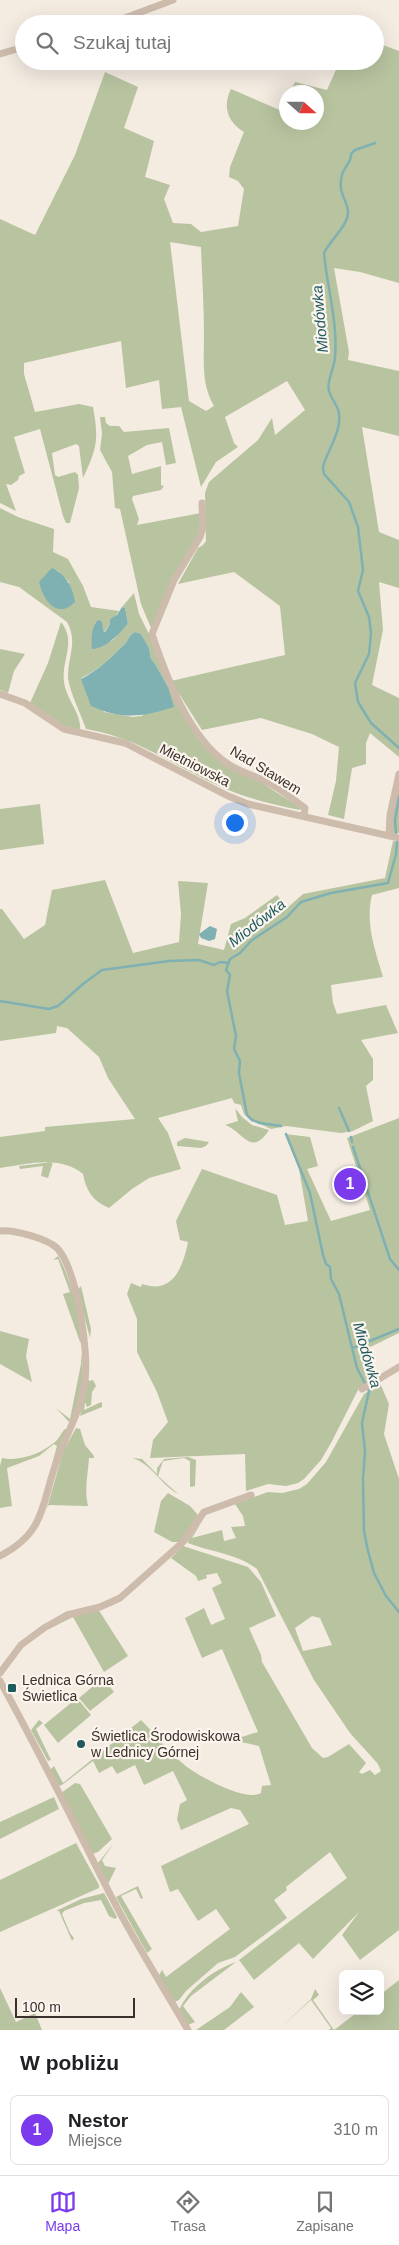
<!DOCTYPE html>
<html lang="pl">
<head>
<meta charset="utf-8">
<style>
  body { margin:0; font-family:Arial,sans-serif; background:#f2f2f2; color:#202124 }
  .controls { position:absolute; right:15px; bottom:15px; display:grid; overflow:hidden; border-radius:8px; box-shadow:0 5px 20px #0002 }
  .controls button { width:45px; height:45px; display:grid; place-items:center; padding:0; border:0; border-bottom:1px solid #e0e0e0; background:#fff; color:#202124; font:25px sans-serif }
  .compass { position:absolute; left:279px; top:85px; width:45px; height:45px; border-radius:50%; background:#fff; box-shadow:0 5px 20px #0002; rotate:111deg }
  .scale { position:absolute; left:15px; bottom:12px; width:120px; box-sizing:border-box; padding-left:5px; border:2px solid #3b302b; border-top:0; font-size:14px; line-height:18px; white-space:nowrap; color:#3b302b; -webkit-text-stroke:4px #fbf5ee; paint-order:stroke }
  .you { position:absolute; left:234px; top:822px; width:18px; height:18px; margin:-12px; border:4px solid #fff; border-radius:50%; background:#1a73e8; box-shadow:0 0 0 8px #1a73e833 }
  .badge { display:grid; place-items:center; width:32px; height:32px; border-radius:50%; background:#7c3aed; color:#fff; font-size:16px; font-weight:700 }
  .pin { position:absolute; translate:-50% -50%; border:2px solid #fff; box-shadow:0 1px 5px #0006 }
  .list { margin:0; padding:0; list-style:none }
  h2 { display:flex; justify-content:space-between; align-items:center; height:65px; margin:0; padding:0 20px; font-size:21px }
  h2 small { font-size:16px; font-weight:400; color:#757577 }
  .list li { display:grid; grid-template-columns:32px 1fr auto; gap:15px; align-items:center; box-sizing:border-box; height:70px; margin:0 10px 10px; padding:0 10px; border:1px solid #e0e0e0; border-radius:8px }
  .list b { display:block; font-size:19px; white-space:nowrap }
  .list p { margin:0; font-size:16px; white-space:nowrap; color:#757577 }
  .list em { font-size:16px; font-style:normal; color:#757577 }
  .icon { flex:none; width:28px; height:28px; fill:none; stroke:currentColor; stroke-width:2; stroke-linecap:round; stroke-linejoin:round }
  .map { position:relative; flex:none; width:399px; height:2030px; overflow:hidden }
  .search { position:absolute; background:#fff; box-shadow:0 5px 20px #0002; left:15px; right:15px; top:15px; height:55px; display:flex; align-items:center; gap:12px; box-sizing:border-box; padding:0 18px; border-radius:28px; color:#757577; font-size:19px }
  .sheet { height:145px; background:#fff }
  nav { display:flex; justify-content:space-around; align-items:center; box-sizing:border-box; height:70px; border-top:1px solid #e0e0e0; background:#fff; font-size:14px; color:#757577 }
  nav a { display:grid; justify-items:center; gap:2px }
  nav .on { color:#7c3aed }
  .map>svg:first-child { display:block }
  .green { fill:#b8c4a0; fill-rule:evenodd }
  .water { fill:#7fb0b2 }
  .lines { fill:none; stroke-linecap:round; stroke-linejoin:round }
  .stream { stroke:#7fb0b2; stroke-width:2.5 }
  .street { stroke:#cdbbac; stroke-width:7 }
  .poi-dot { fill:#1f5a5e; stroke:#fbf5ee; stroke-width:2 }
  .labels { text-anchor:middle; stroke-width:4.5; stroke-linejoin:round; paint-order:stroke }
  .street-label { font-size:14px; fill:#3b302b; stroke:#fbf5ee }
  .poi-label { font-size:14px; fill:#3b302b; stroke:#fbf5ee; text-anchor:start }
  .water-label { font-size:15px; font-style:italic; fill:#1f5a5e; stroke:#fbf5ee }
</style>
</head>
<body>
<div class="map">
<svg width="399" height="2030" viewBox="0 0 399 2030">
  <rect width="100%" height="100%" fill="#f4ebe1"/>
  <!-- green -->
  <path class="green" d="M375,42L399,51V283L360,272L334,268L349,352L348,360L399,371V436L362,427L379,532L399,540V588L379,582L383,630L372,685L399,698V757L370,733L366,743V764L352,768L344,819L328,815L336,781L339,747L312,734L261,718L202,730L171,681L285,655L280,606L234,572L178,584L198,548L203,545L206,541L205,493L209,482L258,440L272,418L275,435L305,410L287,381L225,417L234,443L238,447L216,462L201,487L181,407L162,409L159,380L126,388L121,341L24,363V374L35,412L79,404L93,407C99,440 97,448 83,478L79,446L76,444L52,453L55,475L58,477L75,472L78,475L79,488L70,523H66L63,516L40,429L14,437L25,473L19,476L18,480L11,485L6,484L16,511L0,503V219L35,235L75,155L105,72L138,87L124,128L154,141L145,177L170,185L164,199L173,223L191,224L201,232L238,226L244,189L238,181L229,177L230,167L244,132C228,122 222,107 231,89L282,111L286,101V122H316V92H290L295,82L327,90L339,63L338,61H375ZM170,242L201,247C202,276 204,306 204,335C204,360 201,384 214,406L206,411L189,401Z
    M100,417H105L106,423L110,426H119L124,432L169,428L176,463L166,465L162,442L147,445L128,456L132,474L161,466V485L164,486L161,490L133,496L132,499L139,519L137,525L201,513L199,535L151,628L141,604L120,509L115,508L112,472L100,450L102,434Z
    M0,508L18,517L54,529L53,552L68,559L83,586L91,607L119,611L115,617L110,619V624L104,632H103V645L113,640L128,623L125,608L122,607L134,593L139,614L149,634L164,676L214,757L262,783L301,808L300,810C275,805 250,799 226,789C176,768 143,739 86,729C82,717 68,688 68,676C68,656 78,642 67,622L19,587L0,582ZM57,570L70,583H39ZM135,632L141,634L149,648L151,659L155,664L168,687L142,716L133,717L104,712L81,678C99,670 111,657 125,644C129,639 129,635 135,632Z
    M61,622C77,641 61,661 64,682C66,699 82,714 80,730L65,726L30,703L48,663Z
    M0,649L25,654L14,671L8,693L0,690Z
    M399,783V833H391L390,823Z
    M40,804L44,844L0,850V809Z
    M393,841L399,842V888L372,895C365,923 375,950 383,977L331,985L333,1003L337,1014L386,1005L398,1033L361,1040L373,1059V1080L366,1086L373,1121L353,1131L341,1133L286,1126L271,1129L251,1120L244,1114L241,1105L234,1103L232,1098L158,1118L168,1133L181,1169L149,1178L132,1189L109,1208C93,1201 86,1191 83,1174C59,1155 29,1164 0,1168V1137L45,1131V1127L135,1119L108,1078L99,1057L67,1028L57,1026L56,1033L0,1041V909H2L24,939L45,925L52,890L105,880L133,953L179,942L181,914L178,881L208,883L198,944L224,950L231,924L245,918L277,895L287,908L303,894L385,878Z
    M235,1108L242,1117L252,1125L269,1130C251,1158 243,1131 225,1125L238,1121Z
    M399,1118V1333L362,1351L376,1377L359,1388L331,1443L321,1460L304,1479L298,1483L286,1486L268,1484L246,1491L245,1454L150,1458L153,1440L168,1422L157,1392L137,1352V1319L127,1294L131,1283L141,1287L142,1284C173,1295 183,1267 188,1242L180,1240L176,1221L202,1169L277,1195L285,1225L308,1221L299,1169L285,1134L310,1137L318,1166L307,1169L331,1221L370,1210L347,1138Z
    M185,1138L209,1142L206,1146L201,1148L177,1146V1142Z
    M53,1162L48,1178L41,1176L43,1166L20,1169L19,1166Z
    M58,1256C73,1282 78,1314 83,1343L80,1342L63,1294L70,1292L58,1259L53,1260Z
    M81,1286L91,1329L90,1338L77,1290Z
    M0,1331L29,1339L26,1356L32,1382L0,1364Z
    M81,1354C85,1375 81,1405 69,1422L56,1408L70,1419L81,1364Z
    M88,1379L89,1381L93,1380L96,1386L92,1392L91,1405L87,1407L85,1402L84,1410L99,1403L102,1402V1407L80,1416Z
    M380,1383L389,1404L384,1434L399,1479V1930L360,1960L342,1935L359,1912L313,1959L299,1943L254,1980L239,1960L347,1878L330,1852L286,1887L287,1890L274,1900L287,1918L235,1957L218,1963L186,1991L179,2000L174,2002L159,1975L162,1970L166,1977L230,1929L216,1909L198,1921L178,1889L170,1892L161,1866L249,1824L240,1810L231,1808L181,1830L177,1819L180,1804L187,1800L173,1771L144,1785L135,1765L117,1774L112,1766L99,1773L93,1761L62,1785L58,1786L50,1770L54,1766L63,1783L141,1720C156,1735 170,1754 187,1767C201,1777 245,1802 261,1793L262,1786L271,1785L259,1746L232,1740L258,1732L222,1649L202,1658L185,1618L204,1608L211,1625L225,1619L212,1588L222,1583L217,1573L206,1575L207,1578L198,1581L196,1576L171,1558L183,1546L248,1567L261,1582L276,1616L249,1628L261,1655L262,1662L312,1748L323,1758L328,1757L349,1744L366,1763L359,1772L362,1774L370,1770L375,1775L381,1771L378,1764L350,1733L314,1680L257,1569C238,1554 211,1552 188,1543V1541L204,1518L192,1538L222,1530L224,1541L236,1538L231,1527L245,1526L243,1516L235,1504L268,1492L282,1493L299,1489L307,1484L326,1462L364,1394ZM312,1616L320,1618L332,1645L303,1651L295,1628Z
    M76,1428L80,1429L85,1445L94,1456V1458H89C88,1474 84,1490 88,1506L49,1505L47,1508L63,1452Z
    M65,1429H67L52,1464L57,1446L54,1444L39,1456L7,1468L12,1506L0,1508V1466L2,1458C20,1462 42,1453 55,1442C59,1439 61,1433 65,1429Z
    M188,1457L196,1460L195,1486L190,1487V1461L184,1458L163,1461L158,1476L178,1494C161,1485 151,1463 132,1458L142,1459L157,1474V1468L164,1459Z
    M168,1493L190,1506L198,1515L180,1542H172L154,1532L161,1501Z
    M98,1609L128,1656L104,1672L73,1617L49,1629L58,1621Z
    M103,1678L114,1692L90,1711L79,1698Z
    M77,1698L91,1715L58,1743L44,1725Z
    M39,1720L43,1723L36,1729L51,1760L48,1761L31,1730Z
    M75,1783L80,1784L112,1839L98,1852L92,1854L61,1793Z
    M54,1797L59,1809L0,1839V1822Z
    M76,1843L99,1885V1888L0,1932V1880Z
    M114,1843L102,1860L105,1866L116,1868L108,1884L98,1863Z
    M138,1886L143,1898L141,1899L136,1889L121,1896L150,1946L152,1949L147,1953L116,1897Z
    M104,1893L117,1917L115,1919L109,1916L101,1900L84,1903L64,1911L62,1914L70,1933L74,1938L72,1941L59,1911H56L81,1899Z
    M236,1962L191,1996L183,2006L195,2022L188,2025L179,2011C187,1989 215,1969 236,1962Z
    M399,1980V2030H329L331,2028L311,2000L281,2027L311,1999L315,1989L319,1995L313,2000L334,2030L359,2011H380V1995Z
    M0,1988L16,2022L35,2013L42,2030H0Z
    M241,1992L254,2007L224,2030H196L230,2007Z"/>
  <!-- water -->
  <path class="water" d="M52,568C66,574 73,588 75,602C57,620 43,600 39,582Z
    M122,607L125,608L128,623C121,633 105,649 92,649C91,639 91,628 98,620L102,622L103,631L105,632L110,624V619L117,615Z
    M135,632L141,634L149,648L151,659L155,664L168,687L174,707C142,717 122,720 91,706L81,679C99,670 111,657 125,644C129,639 129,635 135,632Z
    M210,926L217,929L215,939L209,941L201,938L199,934Z"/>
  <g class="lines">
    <!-- stream -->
    <path class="stream" d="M375,143L355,150L351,154C352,162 344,167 342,175C337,195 348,199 348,213C348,225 329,242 324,253C327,287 338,322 335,357C335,367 326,381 329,391C333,404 341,406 339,423C337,439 327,452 323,467L324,474L349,502L358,527L363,570L358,591L369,617L371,633L369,654L355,683L358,702L371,723L399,748
      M396,834L395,820L399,797
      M0,1001L49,1009L58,1006L83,984L102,970L169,961L199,960L214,965L220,962L229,963
      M339,1108L349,1131
      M281,1126L260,1123L252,1120L247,1115L239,1073L240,1061L234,1049L236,1036L227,991L230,975L226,970L230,959L240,953L252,940L287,917L301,902L331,893L388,883L396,854L397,841
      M286,1134L310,1193L323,1255L326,1264L330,1267L331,1279L339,1294L357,1368L369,1391L362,1423L365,1451L363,1479L364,1531L368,1551L374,1573L386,1596L399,1612
      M351,1137L352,1142
      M353,1147L390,1259L399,1270
      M353,1348L399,1329"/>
    <!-- street -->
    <path class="street" d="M109,24L173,0
      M0,54L24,47
      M202,503L203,528L200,537L174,580L152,634C166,676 189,738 228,764C242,773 259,777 274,786C285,792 295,801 305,808L304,816
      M0,694L25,703L64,729L125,743L228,796L248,804L399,838
      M389,836L390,815L399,774
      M0,1231C13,1229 48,1239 57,1248C77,1269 89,1352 85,1380C82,1411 64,1437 55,1466C41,1508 44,1533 0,1556
      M362,1389L399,1367
      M0,1673L21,1645L44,1628L67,1615L100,1607L120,1598L183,1542L204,1512L251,1495
      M0,1681C39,1751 74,1823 110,1894C134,1941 162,1985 188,2030"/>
  </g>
  <!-- markers -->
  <g class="poi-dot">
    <rect x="7" y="1683" width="10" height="10" rx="2.5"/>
    <circle cx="81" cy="1744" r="5"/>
  </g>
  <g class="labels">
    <!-- street labels -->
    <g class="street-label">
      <text transform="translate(195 765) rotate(27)" y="5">Mietniowska</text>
      <text transform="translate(266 770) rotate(31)" y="5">Nad Stawem</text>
    </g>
    <!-- poi labels -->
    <g class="poi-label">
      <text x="22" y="1685">Lednica Górna<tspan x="22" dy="16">Świetlica</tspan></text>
      <text x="91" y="1741">Świetlica Środowiskowa<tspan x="91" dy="16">w Lednicy Górnej</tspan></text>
    </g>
    <!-- water labels -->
    <g class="water-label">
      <text transform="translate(320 319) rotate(-95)" y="5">Miodówka</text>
      <text transform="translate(257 923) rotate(-38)" y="5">Miodówka</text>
      <text transform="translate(367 1355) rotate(74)" y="5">Miodówka</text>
    </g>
  </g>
</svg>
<div class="controls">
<button><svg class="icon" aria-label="layers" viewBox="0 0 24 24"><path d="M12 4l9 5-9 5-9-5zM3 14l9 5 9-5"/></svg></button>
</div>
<svg class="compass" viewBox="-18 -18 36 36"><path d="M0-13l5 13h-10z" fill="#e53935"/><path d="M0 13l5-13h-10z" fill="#757577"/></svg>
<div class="scale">100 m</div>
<div class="you"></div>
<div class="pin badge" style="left:350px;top:1184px">1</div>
<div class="search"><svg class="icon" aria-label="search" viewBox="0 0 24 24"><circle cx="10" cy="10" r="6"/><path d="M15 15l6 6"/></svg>Szukaj tutaj</div>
</div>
<section class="sheet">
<h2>W pobliżu<small></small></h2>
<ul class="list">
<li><span class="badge">1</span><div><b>Nestor</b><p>Miejsce</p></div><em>310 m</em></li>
</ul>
</section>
<nav>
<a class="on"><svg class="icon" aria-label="map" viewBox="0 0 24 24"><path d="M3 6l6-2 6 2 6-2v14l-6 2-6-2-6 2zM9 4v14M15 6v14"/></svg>Mapa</a>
<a><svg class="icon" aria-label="directions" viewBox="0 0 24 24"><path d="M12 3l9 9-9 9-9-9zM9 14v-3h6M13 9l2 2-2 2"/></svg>Trasa</a>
<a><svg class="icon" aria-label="saved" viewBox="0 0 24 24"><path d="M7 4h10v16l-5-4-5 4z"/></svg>Zapisane</a>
</nav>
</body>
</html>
